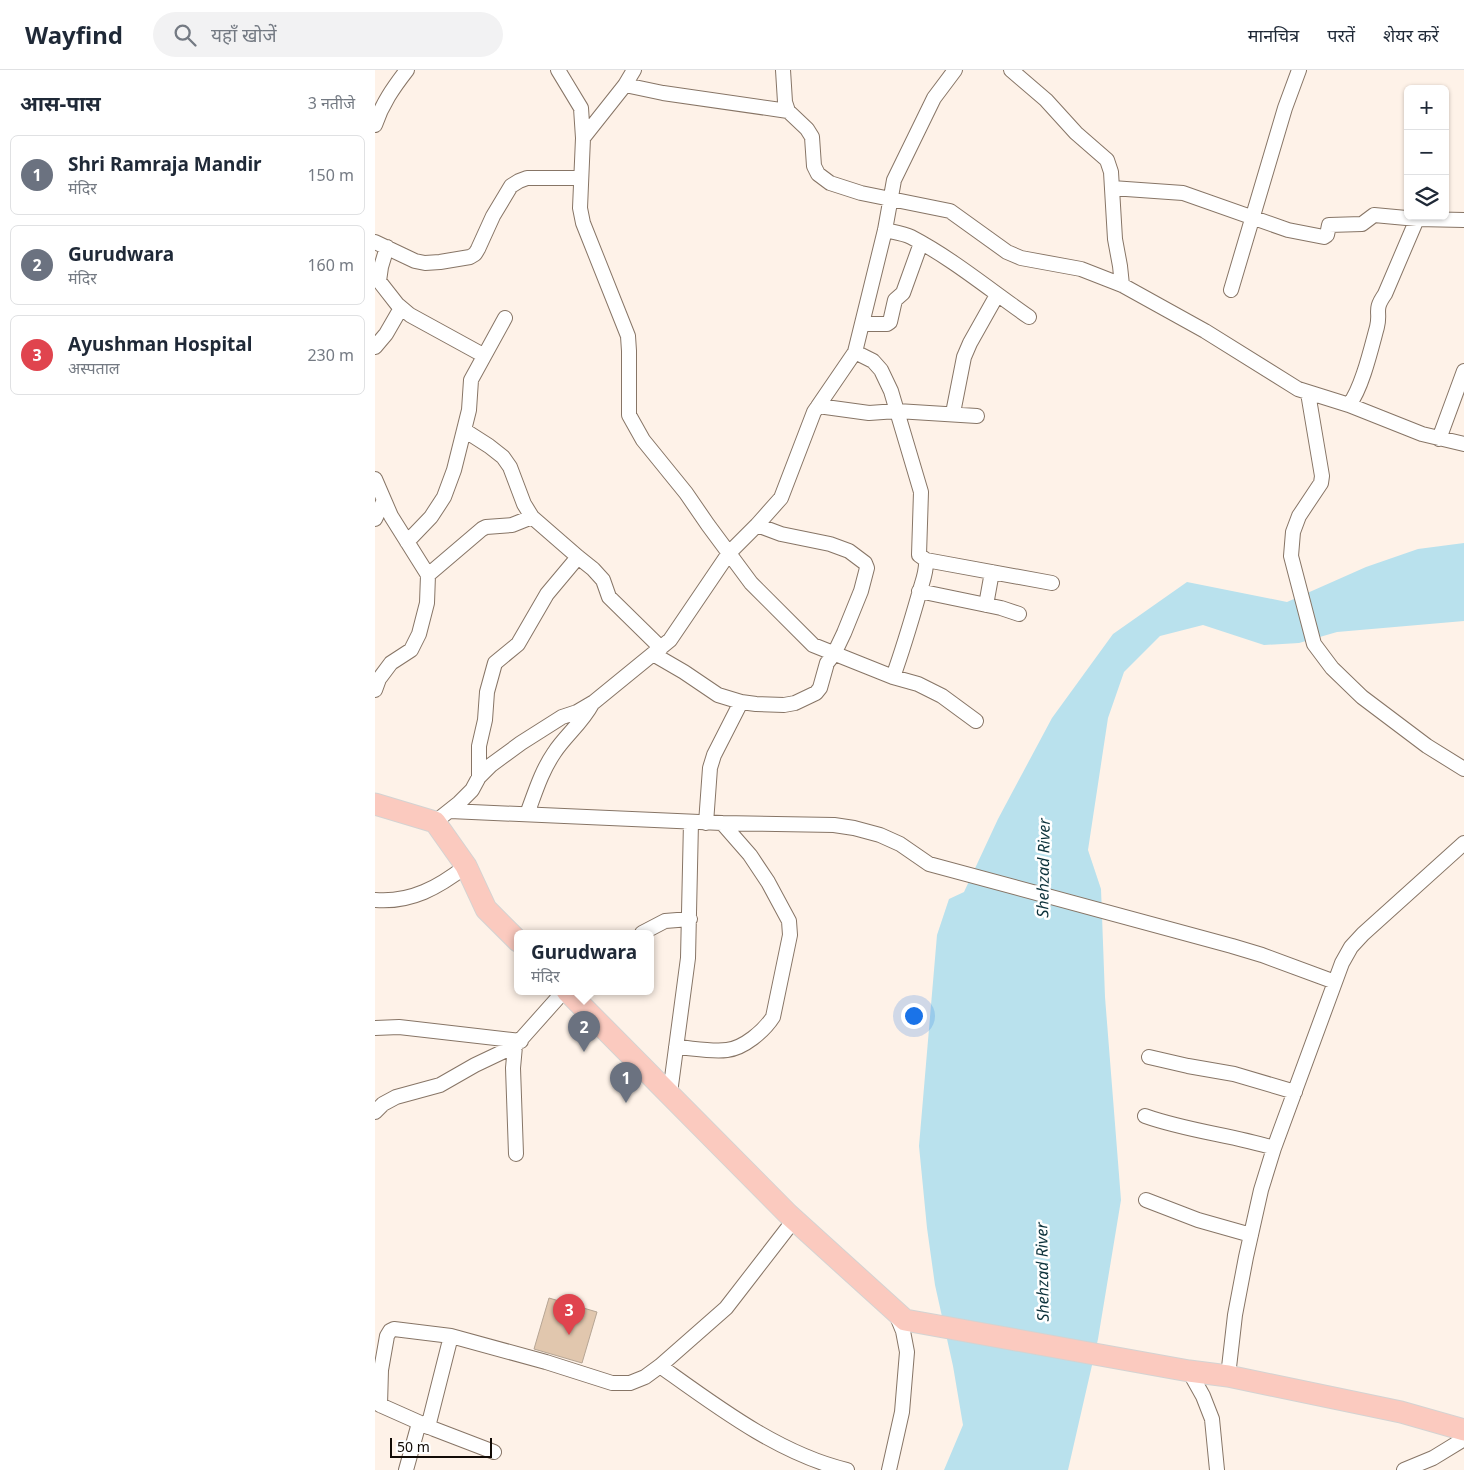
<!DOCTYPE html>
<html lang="hi">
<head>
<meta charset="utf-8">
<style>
  body { margin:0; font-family:"Noto Sans","Noto Sans Devanagari",sans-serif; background:#f2f2f3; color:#1f2937 }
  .controls { position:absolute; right:15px; top:15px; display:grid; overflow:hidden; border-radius:8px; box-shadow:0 1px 4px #0004 }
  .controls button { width:45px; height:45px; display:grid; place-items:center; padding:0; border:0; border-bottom:1px solid #e0e1e3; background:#fff; color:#1f2937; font:25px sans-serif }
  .scale { position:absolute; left:15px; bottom:12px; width:102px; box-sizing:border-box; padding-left:5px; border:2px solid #120b06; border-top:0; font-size:14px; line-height:18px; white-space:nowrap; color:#120b06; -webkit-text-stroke:4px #fff; paint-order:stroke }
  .you { position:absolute; left:538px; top:945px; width:18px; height:18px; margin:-12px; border:4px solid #fff; border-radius:50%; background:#1a73e8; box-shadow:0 0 0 8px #1a73e833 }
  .badge { display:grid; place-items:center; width:32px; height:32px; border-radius:50%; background:#1a73e8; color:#fff; font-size:16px; font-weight:700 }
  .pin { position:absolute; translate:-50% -41px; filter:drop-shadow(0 1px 2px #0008) }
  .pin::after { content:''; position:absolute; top:26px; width:18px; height:15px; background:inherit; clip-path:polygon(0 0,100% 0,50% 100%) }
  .popup { position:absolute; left:139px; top:860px; width:140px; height:65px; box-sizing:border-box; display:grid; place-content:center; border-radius:8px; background:#fff; filter:drop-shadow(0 1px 4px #0005); font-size:16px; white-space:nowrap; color:#747a83 }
  .popup b { font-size:19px; color:#1f2937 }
  .popup::after { content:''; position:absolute; left:50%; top:100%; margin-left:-10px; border:10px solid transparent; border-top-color:#fff }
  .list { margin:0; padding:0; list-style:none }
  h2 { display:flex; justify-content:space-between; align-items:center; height:65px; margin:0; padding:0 20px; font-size:21px }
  h2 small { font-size:16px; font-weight:400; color:#747a83 }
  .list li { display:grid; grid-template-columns:32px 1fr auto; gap:15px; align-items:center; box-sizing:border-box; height:80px; margin:0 10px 10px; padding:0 10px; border:1px solid #e0e1e3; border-radius:8px }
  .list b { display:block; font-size:19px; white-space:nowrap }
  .list p { margin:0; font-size:16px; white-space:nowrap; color:#747a83 }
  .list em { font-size:16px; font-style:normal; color:#747a83 }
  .icon { flex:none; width:28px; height:28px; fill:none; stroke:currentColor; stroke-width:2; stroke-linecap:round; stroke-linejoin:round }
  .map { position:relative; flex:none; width:1089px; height:1400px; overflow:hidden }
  header { display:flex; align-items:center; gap:30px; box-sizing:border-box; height:70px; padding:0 25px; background:#fff; border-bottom:1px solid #e0e1e3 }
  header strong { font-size:24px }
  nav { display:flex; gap:28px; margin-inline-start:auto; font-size:18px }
  .search { width:350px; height:45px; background:#f2f2f3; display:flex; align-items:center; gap:12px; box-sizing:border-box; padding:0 18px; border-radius:28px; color:#747a83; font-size:19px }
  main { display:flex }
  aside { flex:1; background:#fff }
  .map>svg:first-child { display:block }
  .water { fill:#b9e1ed }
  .building { fill:#e1c7ae; stroke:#b6a594 }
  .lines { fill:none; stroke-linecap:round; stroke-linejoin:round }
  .street-casing { stroke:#877566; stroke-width:16 }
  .primary-casing { stroke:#d4d3d2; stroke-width:23 }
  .street { stroke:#fff; stroke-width:14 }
  .primary { stroke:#fbcabf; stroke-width:21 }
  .labels { text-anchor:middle; stroke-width:5; stroke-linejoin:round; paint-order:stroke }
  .water-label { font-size:16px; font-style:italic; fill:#0b313a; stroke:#fff }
</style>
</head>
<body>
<header>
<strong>Wayfind</strong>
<div class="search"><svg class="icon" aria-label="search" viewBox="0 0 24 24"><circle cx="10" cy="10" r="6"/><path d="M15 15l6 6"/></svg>यहाँ खोजें</div>
<nav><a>मानचित्र</a><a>परतें</a><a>शेयर करें</a></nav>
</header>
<main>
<aside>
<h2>आस-पास<small>3 नतीजे</small></h2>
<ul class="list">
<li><span class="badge" style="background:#6b7280">1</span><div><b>Shri Ramraja Mandir</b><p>मंदिर</p></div><em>150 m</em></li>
<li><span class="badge" style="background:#6b7280">2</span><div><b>Gurudwara</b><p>मंदिर</p></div><em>160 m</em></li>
<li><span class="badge" style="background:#e0444e">3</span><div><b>Ayushman Hospital</b><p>अस्पताल</p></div><em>230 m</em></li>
</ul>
</aside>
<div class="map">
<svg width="1089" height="1400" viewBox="0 0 1089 1400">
  <rect width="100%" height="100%" fill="#fef2e8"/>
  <!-- water -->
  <path class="water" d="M1089,473V551L962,562L924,573L889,575L828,555L785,566L749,602L733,648L713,780L726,819L730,927L746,1130L723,1269L693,1400H569L588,1355L578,1296L560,1215L552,1158L544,1076L562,865L574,829L589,822L623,749L677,648L738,564L812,512L912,532L991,497L1043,479Z"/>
  <!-- building -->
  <path class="building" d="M174,1228L222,1242L207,1293L159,1279Z"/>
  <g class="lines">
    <defs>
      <path id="street" d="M183,0L206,38L208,68L205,138L208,153L253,266L254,281V345L268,370L311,423L333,455L376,513L438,575L518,607L543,614L567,626L601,651
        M408,0L410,32L413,41L432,59L437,67L439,96L443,104L455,113L486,123L575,141L632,182L646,188L706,199L747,215L830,261L923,319L974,335L1047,364L1089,374
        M636,0L671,30L701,63L732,90L736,102L740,169L745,196L747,215
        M250,15L288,23L413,41
        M0,55C7,34 18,18 32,0
        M208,68L250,15L259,0
        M737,118L808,123L913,160L949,167L952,165L954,155L987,154L999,145L1042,149L1089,150
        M510,160C518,162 528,163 536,167C578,189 615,220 654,247
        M0,172L40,191L50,193L65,192L95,187L100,184L103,179L118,146L136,116L144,111L152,108H206
        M12,177L6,197L4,211L22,234L35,245L108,285
        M856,220L910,38L924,0
        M488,254H512L515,252L520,230L528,223L546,173
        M0,277L11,264L26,238
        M480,282L498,291L506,300L516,321L546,422L544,485L551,490C552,502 547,512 544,524C536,552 528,579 518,607
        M933,323L947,406L946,413L924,446L918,462L916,486L939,574L957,598L987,627L1052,676L1089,699
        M974,335C987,318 996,279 1002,257C1006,241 998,241 1010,224L1042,149
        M443,336L494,343L522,341L602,346
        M578,343L589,287L595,273L622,225
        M89,360L114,376L128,387L135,397L149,434L157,447L203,487L218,499L228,510L234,527L286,578
        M1064,369L1089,301
        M0,409L16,446L53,505L52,533L44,564L36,580L16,593L4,609L0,620
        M0,449L9,430
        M32,472L56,447L69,427L79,400L94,340L96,310L130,248
        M551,490L677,513
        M53,505L107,459L111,457L137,455L157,447
        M544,521L626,538L644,544
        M611,535L617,502
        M278,584L309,602L343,625L366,632L381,634L409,635L420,633L441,623L445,618L452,593L459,584L469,563L486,521L492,498L490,493L474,481L455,474L406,464L382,455
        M104,707V676L110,650L112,622L120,593L143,574L172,524L203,487
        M75,741L347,753L459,755L479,758L505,765L525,774L554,794L857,876L887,885L960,912
        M152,744C160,723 166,702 179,683C190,666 207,653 217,634
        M60,752L84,733L97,720L104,707L116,695L146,673L187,647L202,642L219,632L295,570L354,483L382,455L406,428L439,342L480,282L510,160L519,110L559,28L580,0
        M331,753L335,698L339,685L366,632
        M0,830C36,833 64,817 91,796
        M267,863L290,851L315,849
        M0,958L24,957L146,971
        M140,976L138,998L141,1084
        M301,977C317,978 336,982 352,980C369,978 389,961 398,947L415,865L414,851L393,812L375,785L347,753
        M774,987L813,996L859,1004L920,1022
        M295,1023L313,888L316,752
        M0,1042L8,1034L21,1027L65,1015L100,995L140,976L189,921
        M770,1046C812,1061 857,1065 899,1078
        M771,1130L823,1150L876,1165
        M285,1296C341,1336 404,1384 472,1400
        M814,1301L828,1326L837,1349L842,1400
        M853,1306L860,1245L871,1187L886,1120L899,1078L967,893L976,877L988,864L1089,773
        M5,1335L6,1300L12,1266L15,1261L19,1259L76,1266L171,1292L237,1313H255L270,1307L285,1296L351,1238L419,1150
        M5,1335L59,1359L119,1382
        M53,1357L76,1266
        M31,1400L44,1353
        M514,1400L527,1342L532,1282L528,1261L521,1244
        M1029,1400L1058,1388L1089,1369"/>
      <path id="primary" d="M0,734L60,752L91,796L111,839L143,871
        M192,921L413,1144L530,1250L814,1301L853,1306L1026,1342L1089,1360"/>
    </defs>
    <!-- street casing -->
    <use href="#street" class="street-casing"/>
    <!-- primary casing -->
    <use href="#primary" class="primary-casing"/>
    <!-- street -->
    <use href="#street" class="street"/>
    <!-- primary -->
    <use href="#primary" class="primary"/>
  </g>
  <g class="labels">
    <!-- water labels -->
    <g class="water-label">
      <text transform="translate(668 798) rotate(-89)" y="6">Shehzad River</text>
      <text transform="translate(667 1202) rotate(-91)" y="6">Shehzad River</text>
    </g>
  </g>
</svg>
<div class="controls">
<button>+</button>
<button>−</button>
<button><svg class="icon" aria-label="layers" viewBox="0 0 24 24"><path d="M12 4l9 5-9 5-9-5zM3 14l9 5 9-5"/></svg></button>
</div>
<div class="scale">50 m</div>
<div class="you"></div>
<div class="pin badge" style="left:251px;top:1033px;background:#6b7280">1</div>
<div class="pin badge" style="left:209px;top:982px;background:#6b7280">2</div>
<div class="popup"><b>Gurudwara</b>मंदिर</div>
<div class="pin badge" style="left:194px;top:1265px;background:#e0444e">3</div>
</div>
</main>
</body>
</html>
